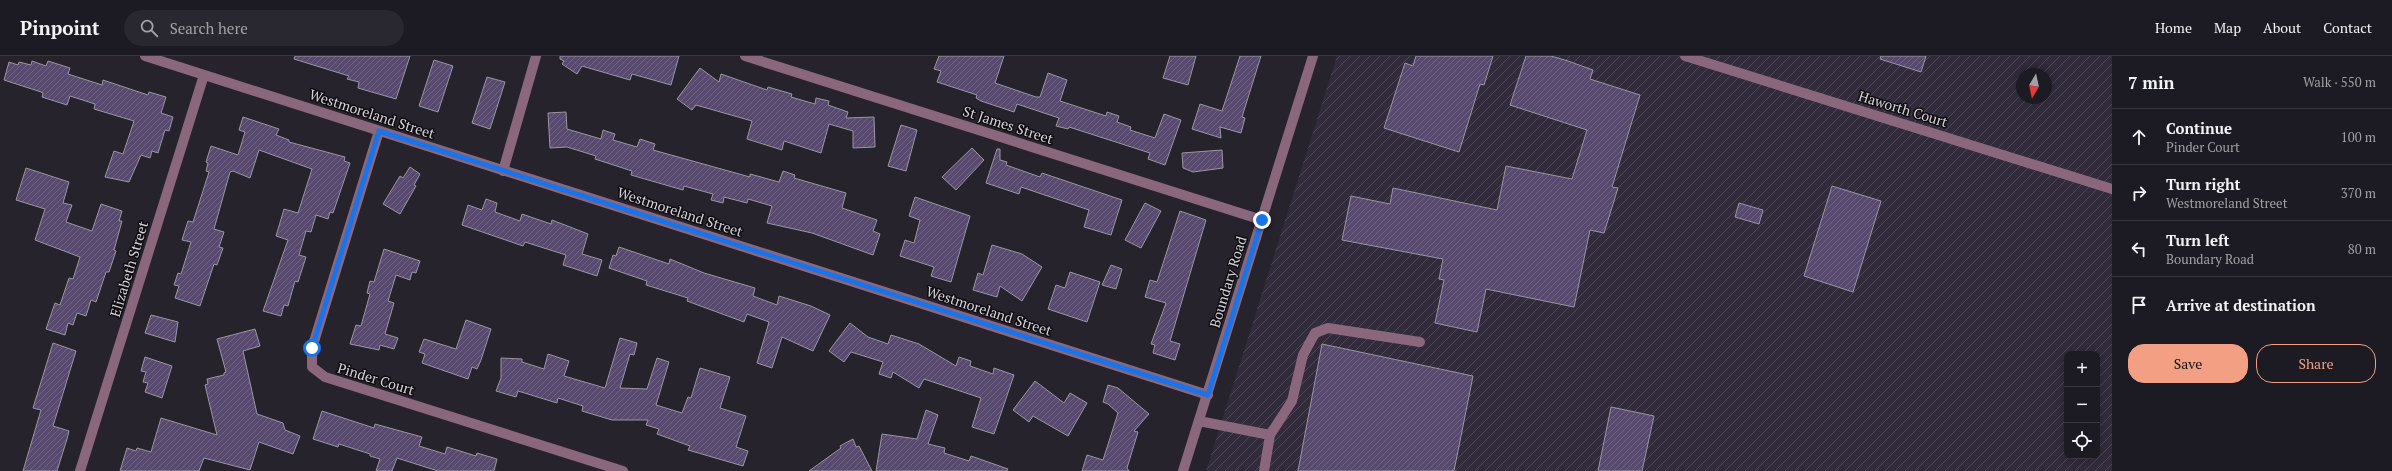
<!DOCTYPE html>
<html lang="en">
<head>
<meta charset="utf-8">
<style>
  body { margin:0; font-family:"PT Serif",serif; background:#29272f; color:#f1f3f6 }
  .controls { position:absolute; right:12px; bottom:12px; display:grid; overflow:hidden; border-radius:8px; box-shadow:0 2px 10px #0003 }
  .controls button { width:36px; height:36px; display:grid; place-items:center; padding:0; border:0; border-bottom:1px solid #3a3840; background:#1c1a22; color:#f1f3f6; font:20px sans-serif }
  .compass { position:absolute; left:2016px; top:12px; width:36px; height:36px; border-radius:50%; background:#1c1a22; box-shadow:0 2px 10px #0003; rotate:189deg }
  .stop { position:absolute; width:12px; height:12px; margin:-9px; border:3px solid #1a73e8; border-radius:50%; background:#fff }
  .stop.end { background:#1a73e8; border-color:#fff; box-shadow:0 1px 4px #0008 }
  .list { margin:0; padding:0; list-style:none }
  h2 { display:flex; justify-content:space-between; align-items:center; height:52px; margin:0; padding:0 16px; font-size:17px }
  h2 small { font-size:13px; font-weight:400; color:#a0a1a5 }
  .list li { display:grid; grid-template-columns:26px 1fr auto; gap:12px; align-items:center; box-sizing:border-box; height:56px; padding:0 16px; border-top:1px solid #3a3840 }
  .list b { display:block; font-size:15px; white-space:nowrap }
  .list p { margin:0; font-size:13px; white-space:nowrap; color:#a0a1a5 }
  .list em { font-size:13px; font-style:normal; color:#a0a1a5 }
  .actions { display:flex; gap:8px; padding:12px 16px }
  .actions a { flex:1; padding:9px 0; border:1px solid #f39f84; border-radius:16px; text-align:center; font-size:14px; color:#f39f84 }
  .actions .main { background:#f39f84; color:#111 }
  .icon { flex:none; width:22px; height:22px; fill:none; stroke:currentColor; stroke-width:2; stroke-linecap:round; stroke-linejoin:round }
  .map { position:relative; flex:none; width:2112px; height:415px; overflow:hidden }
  header { display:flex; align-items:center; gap:24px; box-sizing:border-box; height:56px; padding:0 20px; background:#1c1a22; border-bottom:1px solid #3a3840 }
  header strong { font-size:19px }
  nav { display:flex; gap:22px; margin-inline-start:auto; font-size:14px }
  .search { width:280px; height:36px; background:#29272f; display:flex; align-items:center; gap:10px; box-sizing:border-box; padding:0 14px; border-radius:22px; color:#a0a1a5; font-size:15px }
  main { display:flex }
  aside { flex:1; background:#1c1a22 }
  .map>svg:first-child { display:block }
  .industrial { fill:url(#industrial-furrows); fill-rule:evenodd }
  .building { fill:url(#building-hatch); stroke:#9a96a2 }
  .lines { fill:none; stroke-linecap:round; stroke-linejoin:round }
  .minor { stroke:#8a677c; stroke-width:10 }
  .route { stroke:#1a73e8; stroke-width:5 }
  .labels { text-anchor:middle; stroke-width:3; stroke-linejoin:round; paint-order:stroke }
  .street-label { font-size:14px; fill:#d5d3d9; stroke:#0f0d12 }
</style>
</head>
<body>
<header>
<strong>Pinpoint</strong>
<div class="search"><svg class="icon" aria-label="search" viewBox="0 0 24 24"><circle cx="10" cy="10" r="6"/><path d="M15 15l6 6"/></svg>Search here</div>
<nav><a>Home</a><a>Map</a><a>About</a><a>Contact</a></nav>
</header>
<main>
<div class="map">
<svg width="2112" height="415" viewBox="0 0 2112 415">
  <defs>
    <pattern id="industrial-furrows" width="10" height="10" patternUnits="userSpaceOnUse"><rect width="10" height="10" fill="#312b3b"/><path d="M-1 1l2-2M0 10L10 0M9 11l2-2" fill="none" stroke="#4e4957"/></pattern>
    <pattern id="building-hatch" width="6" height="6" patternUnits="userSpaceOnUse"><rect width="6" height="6" fill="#584a6f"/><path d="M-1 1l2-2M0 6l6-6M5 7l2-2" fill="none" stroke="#6f6383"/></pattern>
  </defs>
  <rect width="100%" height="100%" fill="#26232d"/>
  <!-- industrial -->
  <path class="industrial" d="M1337,0H2112V415H1206ZM2022,18H2046V42H2022ZM2067,298H2097V400H2067Z"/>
  <!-- building -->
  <path class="building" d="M295,0H410L396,43L358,32L359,26L347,23L349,20L294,3Z
    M560,0H679L671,29L632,18L630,24L582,10L577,18L562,8L564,5L560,3Z
    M939,0H1004L995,27L1036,41H1040L1048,17L1067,24L1060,45L1106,60L1107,56L1119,60L1117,66L1131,71L1130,74L1155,82L1164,58L1181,64L1165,109L1148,103L1150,97L1069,71L1068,73L1056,70L1059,62L1017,48L1014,56L981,45L976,42L977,39L937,26L941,15L934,13Z
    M1170,0H1196L1188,29L1163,22Z
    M1240,0H1261L1242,61L1245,62L1241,77L1220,71L1221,82L1192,73L1200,48L1222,55Z
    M1416,0H1493L1484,29L1480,28L1459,96L1384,72L1405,7L1413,10Z
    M1526,0H1551L1568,5L1593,14L1590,23L1640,39L1612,131L1618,132L1604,177L1590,174L1574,251L1486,233L1477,276L1435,267L1444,224L1439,223L1443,203L1342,184L1351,140L1390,148L1393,132L1497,154L1506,110L1572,123L1587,74L1510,49Z
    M1881,0H1926L1921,16L1880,3Z
    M434,4L453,10L438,56L419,50Z
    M32,5L46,10L48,5L70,12L68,18L102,29L103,24L148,39L149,36L166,41L161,57L173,61L169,75L165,74L158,97L152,95L150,102L141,99L129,126L105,121L114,95L123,98L134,65L94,53L95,48L70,40L67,49L42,41L43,37L41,36L4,24L9,6L18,9L19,6L31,9Z
    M700,12L719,26L721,18L767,34L768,31L792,38L791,41L815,48L816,42L829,45L828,49L848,56L846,62L874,61L875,91L853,92V75L829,68L821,97L784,85L782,94L747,83L752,65L696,49L692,54L677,43Z
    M487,21L505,26L490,73L472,67Z
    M566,56L567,73L601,83L603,74L615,78L613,84L637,91L640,83L655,88L653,94L750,121V118L779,126L783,115L795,119L794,122L846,137L842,152L877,164L873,175L880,178L873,199L812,177L767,167L772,150L748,143L747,147L724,141L723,147L711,144L713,138L684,130L683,134L631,119L632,115L595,103L596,100L567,91L550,92L548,57Z
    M243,61L279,73L276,79L289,84V86L345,101L344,105L350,107L333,157L330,156L328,163L316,159L311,176L306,175L299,199L306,201L298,226L295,225L288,250L284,249L281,260L263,255L288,184L276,180L284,153L298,157L312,113L259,94L250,122L233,115L230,116L214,173L224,176L219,191L223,192L217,209L214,208L200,250L175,242L179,230L174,229L178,217L181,218L191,186L182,184L188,165L193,166L209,116L206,115L208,107L206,106L211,90L238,99L245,76L239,74Z
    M901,69L917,74L906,115L888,110Z
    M972,92L984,104L956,134L942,121Z
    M997,93H1000V104L1007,106L1006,109L1040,121L1042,117L1122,144L1111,179L1084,171L1089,154L1021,131L1019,138L986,127Z
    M1222,94L1223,112L1193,116L1183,112L1182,97Z
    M410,111L420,118L414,129L416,130L400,158L383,148L400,120L403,122Z
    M26,112L69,126L63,147L72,149L66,166L92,175L101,148L122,155L119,165H122L114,194L116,195L109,216H106L96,246L91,244L86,260L77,257L73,269L68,267L65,279L46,273L55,247L60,249L69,222L73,223L80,201L35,184L45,153L16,144Z
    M1832,130L1881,145L1853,236L1804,220Z
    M915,141L970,160L951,226L931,220L934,211L900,200L905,184L914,187L920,164L909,160Z
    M486,143L497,147L495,156L520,165L522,158L551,168L552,164L588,178L582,198L602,204L597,220L563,209L566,199L525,186L523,190L462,169L468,149L482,154Z
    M1145,147L1161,155L1141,192L1125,184Z
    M1739,147L1763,154L1759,168L1735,161Z
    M1180,155L1206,164L1170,285L1180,288L1175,304L1153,297L1155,289L1151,288L1166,247L1145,241L1150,224L1157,226Z
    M992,189L1022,198L1042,211L1022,245L1000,230L997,241L973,234L978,217L983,219Z
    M619,191L669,208L670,203L704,217L755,232L753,240L777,249L779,240L811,250L830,259L813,295L782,281L772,312L757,307L769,266L747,258L744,266L687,245L688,242L646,229L647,225L609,212L613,199L616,200Z
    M384,193L420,205L416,217L412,216L410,224L396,219L388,245L394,247L385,278L398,282L394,293L380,289L379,294L350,288L356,269L361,270L370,238L367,237L370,225L374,226Z
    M1111,209L1122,213L1116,233L1102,229Z
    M1070,216L1100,226L1087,266L1048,253L1056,229L1065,232Z
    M151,259L178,266L175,286L145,277Z
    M466,264L491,273L481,304L477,313L472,311L468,323L422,307L425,298L419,296L424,283L456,293Z
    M850,267L868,281L888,288L891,279L919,288L956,310L959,301L971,305L970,310L993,318L994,312L1014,319L994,378L972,371L981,342L924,323L919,332L893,316L891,322L879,318L883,306L851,296L844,306L829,295Z
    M255,273L260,290L243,295L257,358L283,367L285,374L300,380L293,398L259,386L250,414L204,402L199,415H120L127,392L136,395L137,392L151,396L161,362L217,379L205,329L208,328L207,323L224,319V317L226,316L217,283Z
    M620,282L637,287L634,299L630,298L620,332L647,333L657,302L669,306L656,349L682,357L688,341L691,342L700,312L730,321L720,352L746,360L736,391L748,395L743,410L688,394L690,390L657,378L659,373L646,369L648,364H612L582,355L583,350L558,342L557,347L518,335L516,341L496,335L501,322V302L522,303V306L544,313L548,298L569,305L564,320L605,332Z
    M53,287L76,295L53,370L69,375L67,383L57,415H23L41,354L33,352Z
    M1322,288L1473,320L1454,415H1298Z
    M145,301L172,310L162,342L145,336L148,327L143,326L146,316L141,315Z
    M1035,325L1064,347L1070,337L1087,347L1068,380L1033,360L1029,366L1013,354Z
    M1108,329L1118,332L1149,358L1134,375L1138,376L1127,412L1129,415H1082L1087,399L1103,404L1118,357L1108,348L1103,346Z
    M1611,351L1654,360L1642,415H1598Z
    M926,354L938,359L928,388L945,392L944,397L969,405L971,400L1008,413L1007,415H876L882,378L917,383Z
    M322,355L374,372L375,368L422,381L419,390L445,398L447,391L476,400L477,397L497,403L494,415H438L397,402L392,415H376L380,403L370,400V398L339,388L338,391L313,383Z
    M853,383L856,391L859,390L872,415H809L841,392L840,390Z"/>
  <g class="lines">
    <!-- minor -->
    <path class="minor" d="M145,0L1208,339
      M745,0L1262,164
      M1685,0L2112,133
      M379,75L312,292V311L325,321L623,415
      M503,115L536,0
      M1199,365L1270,379
      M80,415L204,19
      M1183,415L1313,0
      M1264,415L1270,379L1292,345L1303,299L1315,277L1328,272L1420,286"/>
  </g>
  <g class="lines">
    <!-- route -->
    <path class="route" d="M312,292L379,75L1208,339L1262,164"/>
  </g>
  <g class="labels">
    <!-- street labels -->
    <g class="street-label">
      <text transform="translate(1903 53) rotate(17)" y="5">Haworth Court</text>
      <text transform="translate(372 58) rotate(18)" y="5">Westmoreland Street</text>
      <text transform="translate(1008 69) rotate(18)" y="5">St James Street</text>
      <text transform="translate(680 156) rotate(18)" y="5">Westmoreland Street</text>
      <text transform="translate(129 213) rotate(-73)" y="5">Elizabeth Street</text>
      <text transform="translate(1228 226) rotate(-73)" y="5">Boundary Road</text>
      <text transform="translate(989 255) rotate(18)" y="5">Westmoreland Street</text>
      <text transform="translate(376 323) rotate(17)" y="5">Pinder Court</text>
    </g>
  </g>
</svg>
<div class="controls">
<button>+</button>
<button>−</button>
<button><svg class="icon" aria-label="locate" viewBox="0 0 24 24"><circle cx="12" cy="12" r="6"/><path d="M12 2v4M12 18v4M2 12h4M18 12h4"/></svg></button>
</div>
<svg class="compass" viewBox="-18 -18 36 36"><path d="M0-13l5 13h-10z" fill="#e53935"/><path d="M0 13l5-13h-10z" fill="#a0a1a5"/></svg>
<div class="stop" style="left:312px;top:292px"></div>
<div class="stop end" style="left:1262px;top:164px"></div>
</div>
<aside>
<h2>7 min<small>Walk · 550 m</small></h2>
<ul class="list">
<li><svg class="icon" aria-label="ahead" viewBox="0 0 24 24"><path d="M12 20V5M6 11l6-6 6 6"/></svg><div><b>Continue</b><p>Pinder Court</p></div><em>100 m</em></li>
<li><svg class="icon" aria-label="right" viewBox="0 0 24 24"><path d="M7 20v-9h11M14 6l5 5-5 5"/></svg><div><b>Turn right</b><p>Westmoreland Street</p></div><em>370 m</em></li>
<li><svg class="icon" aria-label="left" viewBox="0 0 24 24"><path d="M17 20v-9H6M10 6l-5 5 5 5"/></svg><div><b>Turn left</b><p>Boundary Road</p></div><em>80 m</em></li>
<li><svg class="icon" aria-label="arrive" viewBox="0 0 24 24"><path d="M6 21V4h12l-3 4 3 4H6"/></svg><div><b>Arrive at destination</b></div></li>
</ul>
<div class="actions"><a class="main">Save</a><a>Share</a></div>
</aside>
</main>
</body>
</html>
